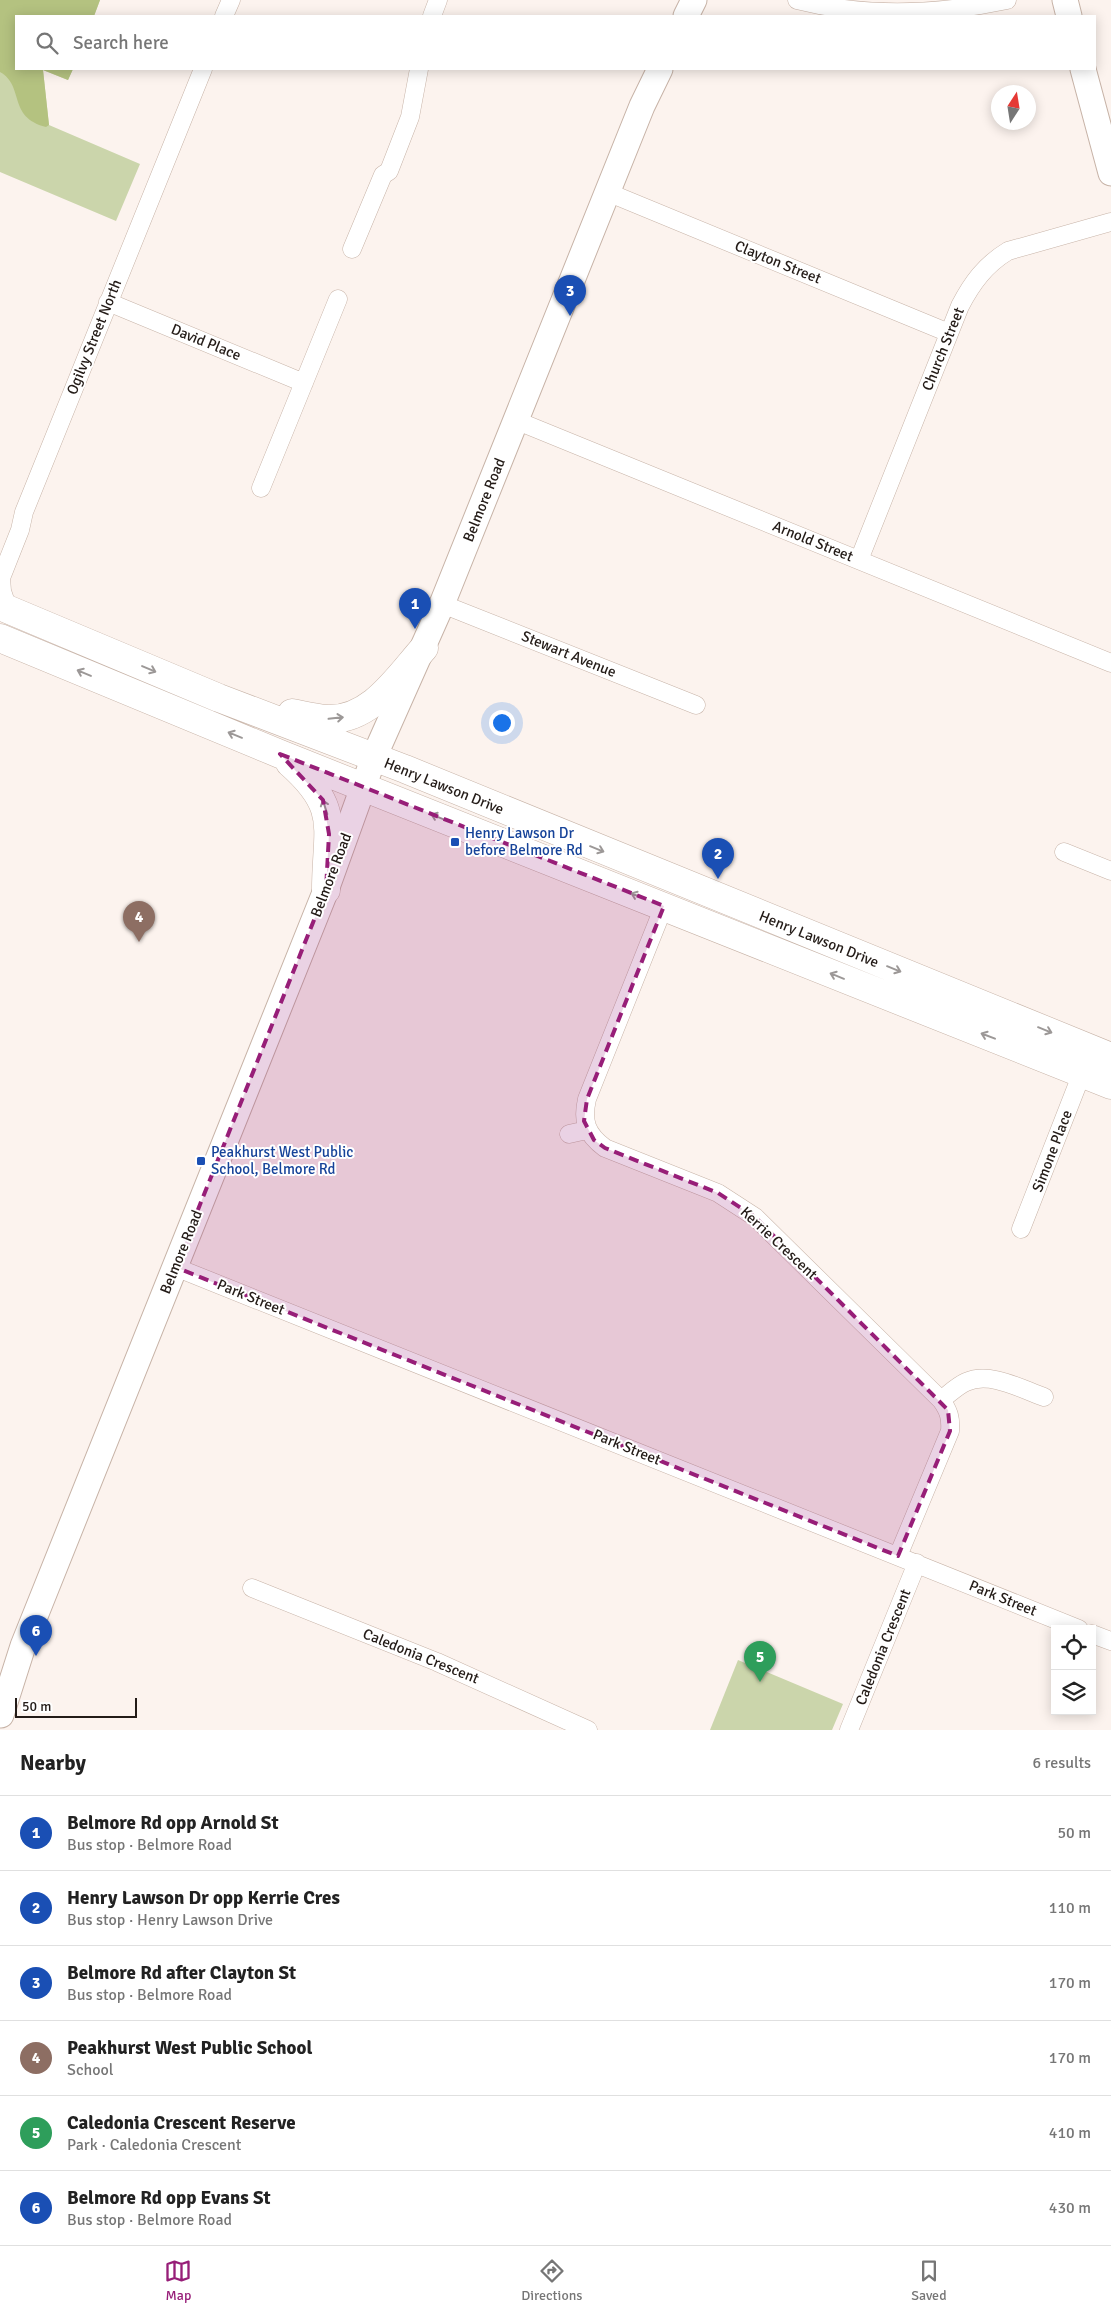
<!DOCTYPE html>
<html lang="en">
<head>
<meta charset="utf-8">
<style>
  body { margin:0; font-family:Signika,sans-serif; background:#f2f2f2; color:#222 }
  .controls { position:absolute; right:15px; bottom:15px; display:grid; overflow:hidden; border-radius:0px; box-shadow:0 2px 12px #0003 }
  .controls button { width:45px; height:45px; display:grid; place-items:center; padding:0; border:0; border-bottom:1px solid #e0e0e0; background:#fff; color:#222; font:25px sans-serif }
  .compass { position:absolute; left:991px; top:85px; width:45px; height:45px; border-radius:50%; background:#fff; box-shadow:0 2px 12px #0003; rotate:12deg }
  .scale { position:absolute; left:15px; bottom:12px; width:122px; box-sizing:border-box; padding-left:5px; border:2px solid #231b17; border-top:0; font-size:14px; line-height:18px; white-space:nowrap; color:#231b17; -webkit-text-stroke:4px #fff; paint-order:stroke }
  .you { position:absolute; left:501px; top:722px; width:18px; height:18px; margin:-12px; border:4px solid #fff; border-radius:50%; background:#1a73e8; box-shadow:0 0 0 8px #1a73e833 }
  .badge { display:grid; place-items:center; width:32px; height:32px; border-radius:50%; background:#971e78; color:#fff; font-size:16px; font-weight:700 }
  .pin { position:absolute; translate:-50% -41px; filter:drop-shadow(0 1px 2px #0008) }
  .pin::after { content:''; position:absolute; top:26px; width:18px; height:15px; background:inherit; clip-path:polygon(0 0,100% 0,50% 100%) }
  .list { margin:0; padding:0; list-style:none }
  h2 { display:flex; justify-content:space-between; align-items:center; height:65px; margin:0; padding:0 20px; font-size:21px }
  h2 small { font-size:16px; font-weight:400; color:#767676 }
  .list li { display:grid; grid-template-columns:32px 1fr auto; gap:15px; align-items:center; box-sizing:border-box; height:75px; padding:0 20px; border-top:1px solid #e0e0e0 }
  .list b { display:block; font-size:19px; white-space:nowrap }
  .list p { margin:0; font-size:16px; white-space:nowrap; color:#767676 }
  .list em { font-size:16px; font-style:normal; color:#767676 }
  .icon { flex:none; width:28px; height:28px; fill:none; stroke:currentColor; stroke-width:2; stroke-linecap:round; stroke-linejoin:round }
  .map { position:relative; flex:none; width:1111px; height:1730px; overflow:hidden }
  .search { position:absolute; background:#fff; box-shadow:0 2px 12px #0003; left:15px; right:15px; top:15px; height:55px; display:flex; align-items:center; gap:12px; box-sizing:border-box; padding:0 18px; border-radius:0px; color:#767676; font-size:19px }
  .sheet { height:515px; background:#fff }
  nav { display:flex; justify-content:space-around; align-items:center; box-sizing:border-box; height:70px; border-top:1px solid #e0e0e0; background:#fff; font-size:14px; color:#767676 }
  nav a { display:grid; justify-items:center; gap:2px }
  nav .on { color:#971e78 }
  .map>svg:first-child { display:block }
  .green { fill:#cbd5ab }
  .forest { fill:#b4c280 }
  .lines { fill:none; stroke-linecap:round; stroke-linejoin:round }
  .street-casing { stroke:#c7b3a7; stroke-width:19 }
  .secondary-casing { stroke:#c7b3a7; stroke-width:27 }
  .primary-casing { stroke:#c7b3a7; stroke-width:29 }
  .street { stroke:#fff; stroke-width:18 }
  .secondary { stroke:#fff; stroke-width:25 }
  .primary { stroke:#fff; stroke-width:28 }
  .oneway { stroke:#9c9897 }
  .marked { fill:#971e78; fill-opacity:0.2; stroke:#971e78; stroke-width:4; stroke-dasharray:10 6; stroke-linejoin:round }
  .transit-dot { fill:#1a4fb4; stroke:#fff; stroke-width:2 }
  .labels { text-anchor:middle; stroke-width:4; stroke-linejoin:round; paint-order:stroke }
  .street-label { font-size:15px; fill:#231b17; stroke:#fff }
  .transit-label { font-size:15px; fill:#164399; stroke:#fff; text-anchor:start }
</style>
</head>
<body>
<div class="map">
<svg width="1111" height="1730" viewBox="0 0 1111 1730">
  <rect width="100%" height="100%" fill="#fcf3ee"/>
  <!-- green -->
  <path class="green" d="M0,0H100L94,16H16V69H73L68,80L43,70L49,125L140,164L116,221L0,172Z
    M738,1660L843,1704L832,1730H710Z"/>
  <!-- forest -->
  <path class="forest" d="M0,0H100L94,16H16V69H73L68,80L43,70L49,125L46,127C7,117 25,86 0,72Z"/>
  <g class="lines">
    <defs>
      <path id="street" d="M797,0C867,18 937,15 1007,0
        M224,16L231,0
        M432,16L438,0
        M607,192L949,333
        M352,249L383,175L389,171L410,117L419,69
        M108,302L304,383
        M515,420L1111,663
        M261,488L338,299
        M859,560L960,306C972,283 985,265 1008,251L1111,222
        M442,604L696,705
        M8,609L2,591L1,578L20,530L24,512L203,69
        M1064,852L1111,871
        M664,906L587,1099C582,1121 586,1134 605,1148L718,1193L755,1217L941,1400C949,1394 957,1386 966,1382C990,1371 1021,1389 1044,1397
        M569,1134L587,1130
        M1021,1229L1082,1073
        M175,1267L1079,1629
        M898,1556L950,1431C951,1418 949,1411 941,1400
        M252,1588L437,1662L588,1730
        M1092,1634L1111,1641
        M849,1730L917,1563"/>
      <path id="secondary" d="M1065,0L1069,16
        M686,16L694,0
        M1083,69L1111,173
        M1,1715L23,1646L326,890L374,757L442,604L642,106L660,69"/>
      <path id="primary" d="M0,606L219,698L405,769L1111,1057
        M0,638L280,754L1111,1085
        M292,713C303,715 315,718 327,719C371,721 398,677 424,648
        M290,763C342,809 326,828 326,890"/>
    </defs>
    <!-- street casing -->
    <use href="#street" class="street-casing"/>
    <!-- secondary casing -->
    <use href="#secondary" class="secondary-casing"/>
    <!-- primary casing -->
    <use href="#primary" class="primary-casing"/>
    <!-- street -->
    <use href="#street" class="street"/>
    <!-- secondary -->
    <use href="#secondary" class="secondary"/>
    <!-- primary -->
    <use href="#primary" class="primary"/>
  </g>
  <!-- one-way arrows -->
  <defs><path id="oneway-shaft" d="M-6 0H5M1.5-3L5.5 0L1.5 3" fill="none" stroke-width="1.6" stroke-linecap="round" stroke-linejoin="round" transform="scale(1.25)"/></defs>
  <g class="oneway">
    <use href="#oneway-shaft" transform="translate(149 669) rotate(23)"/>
    <use href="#oneway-shaft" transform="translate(84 673) rotate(-157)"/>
    <use href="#oneway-shaft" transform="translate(336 718) rotate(-6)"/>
    <use href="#oneway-shaft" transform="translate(235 735) rotate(-158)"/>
    <use href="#oneway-shaft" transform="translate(325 807) rotate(-108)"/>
    <use href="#oneway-shaft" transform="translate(438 817) rotate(-158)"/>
    <use href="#oneway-shaft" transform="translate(597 849) rotate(22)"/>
    <use href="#oneway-shaft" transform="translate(638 896) rotate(-159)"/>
    <use href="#oneway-shaft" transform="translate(894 969) rotate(22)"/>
    <use href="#oneway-shaft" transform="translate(837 976) rotate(-158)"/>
    <use href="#oneway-shaft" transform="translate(1045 1030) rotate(22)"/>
    <use href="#oneway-shaft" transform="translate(988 1036) rotate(-159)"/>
  </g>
  <!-- marked area -->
  <path class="marked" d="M280,754L664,906L587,1099L584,1121L594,1140L605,1148L718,1193L755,1217L948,1410L950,1431L898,1556L175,1267L326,890L329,834L323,800Z"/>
  <!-- markers -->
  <g class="transit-dot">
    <rect x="450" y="837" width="10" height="10" rx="2.5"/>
    <rect x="196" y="1156" width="10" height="10" rx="2.5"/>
  </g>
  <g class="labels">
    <!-- street labels -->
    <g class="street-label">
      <text transform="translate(778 262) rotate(22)" y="5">Clayton Street</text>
      <text transform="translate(94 337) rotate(-68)" y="5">Ogilvy Street North</text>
      <text transform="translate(206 342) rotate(22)" y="5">David Place</text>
      <text transform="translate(943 349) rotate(-68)" y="5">Church Street</text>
      <text transform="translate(484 500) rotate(-68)" y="5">Belmore Road</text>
      <text transform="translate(813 541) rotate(22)" y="5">Arnold Street</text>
      <text transform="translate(569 654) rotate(22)" y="5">Stewart Avenue</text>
      <text transform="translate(444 786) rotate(22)" y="5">Henry Lawson Drive</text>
      <text transform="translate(331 875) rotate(-69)" y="5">Belmore Road</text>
      <text transform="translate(819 939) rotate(22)" y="5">Henry Lawson Drive</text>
      <text transform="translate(1052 1151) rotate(-69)" y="5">Simone Place</text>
      <text transform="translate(779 1243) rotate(43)" y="5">Kerrie Crescent</text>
      <text transform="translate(181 1252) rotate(-68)" y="5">Belmore Road</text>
      <text transform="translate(251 1297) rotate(22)" y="5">Park Street</text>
      <text transform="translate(627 1447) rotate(22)" y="5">Park Street</text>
      <text transform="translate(1003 1598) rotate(22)" y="5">Park Street</text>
      <text transform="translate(883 1647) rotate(-68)" y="5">Caledonia Crescent</text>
      <text transform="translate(421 1656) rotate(22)" y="5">Caledonia Crescent</text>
    </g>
    <!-- transit labels -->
    <g class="transit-label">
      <text x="465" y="838">Henry Lawson Dr<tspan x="465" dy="17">before Belmore Rd</tspan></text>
      <text x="211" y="1157">Peakhurst West Public<tspan x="211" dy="17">School, Belmore Rd</tspan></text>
    </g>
  </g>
</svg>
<div class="controls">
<button><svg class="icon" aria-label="locate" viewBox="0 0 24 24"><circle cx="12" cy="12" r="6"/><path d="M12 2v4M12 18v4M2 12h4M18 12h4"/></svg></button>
<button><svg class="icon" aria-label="layers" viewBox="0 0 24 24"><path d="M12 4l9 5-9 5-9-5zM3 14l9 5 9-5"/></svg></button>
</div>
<svg class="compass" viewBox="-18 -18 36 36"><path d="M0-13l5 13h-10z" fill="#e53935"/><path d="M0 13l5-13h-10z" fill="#767676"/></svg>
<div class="scale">50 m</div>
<div class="you"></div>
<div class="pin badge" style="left:415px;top:629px;background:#1a4fb4">1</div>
<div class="pin badge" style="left:718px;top:879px;background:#1a4fb4">2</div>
<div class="pin badge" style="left:570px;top:316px;background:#1a4fb4">3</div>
<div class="pin badge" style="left:139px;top:942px;background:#8d6e63">4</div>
<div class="pin badge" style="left:760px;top:1682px;background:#2e9e5b">5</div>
<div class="pin badge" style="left:36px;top:1656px;background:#1a4fb4">6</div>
<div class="search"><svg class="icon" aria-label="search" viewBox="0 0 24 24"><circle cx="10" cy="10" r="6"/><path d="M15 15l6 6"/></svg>Search here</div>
</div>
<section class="sheet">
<h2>Nearby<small>6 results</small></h2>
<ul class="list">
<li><span class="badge" style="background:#1a4fb4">1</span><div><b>Belmore Rd opp Arnold St</b><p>Bus stop · Belmore Road</p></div><em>50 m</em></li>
<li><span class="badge" style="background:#1a4fb4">2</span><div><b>Henry Lawson Dr opp Kerrie Cres</b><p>Bus stop · Henry Lawson Drive</p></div><em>110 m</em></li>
<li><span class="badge" style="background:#1a4fb4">3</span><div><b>Belmore Rd after Clayton St</b><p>Bus stop · Belmore Road</p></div><em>170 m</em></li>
<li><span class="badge" style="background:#8d6e63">4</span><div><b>Peakhurst West Public School</b><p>School</p></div><em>170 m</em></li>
<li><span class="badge" style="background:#2e9e5b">5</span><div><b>Caledonia Crescent Reserve</b><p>Park · Caledonia Crescent</p></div><em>410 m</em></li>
<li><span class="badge" style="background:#1a4fb4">6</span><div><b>Belmore Rd opp Evans St</b><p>Bus stop · Belmore Road</p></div><em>430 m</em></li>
</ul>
</section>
<nav>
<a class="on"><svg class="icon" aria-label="map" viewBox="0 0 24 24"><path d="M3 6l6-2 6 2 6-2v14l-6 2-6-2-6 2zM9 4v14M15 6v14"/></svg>Map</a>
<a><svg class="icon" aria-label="directions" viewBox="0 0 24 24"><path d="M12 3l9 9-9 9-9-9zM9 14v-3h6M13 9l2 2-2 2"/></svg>Directions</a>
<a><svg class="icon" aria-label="saved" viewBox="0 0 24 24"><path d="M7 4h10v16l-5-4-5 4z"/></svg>Saved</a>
</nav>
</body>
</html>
